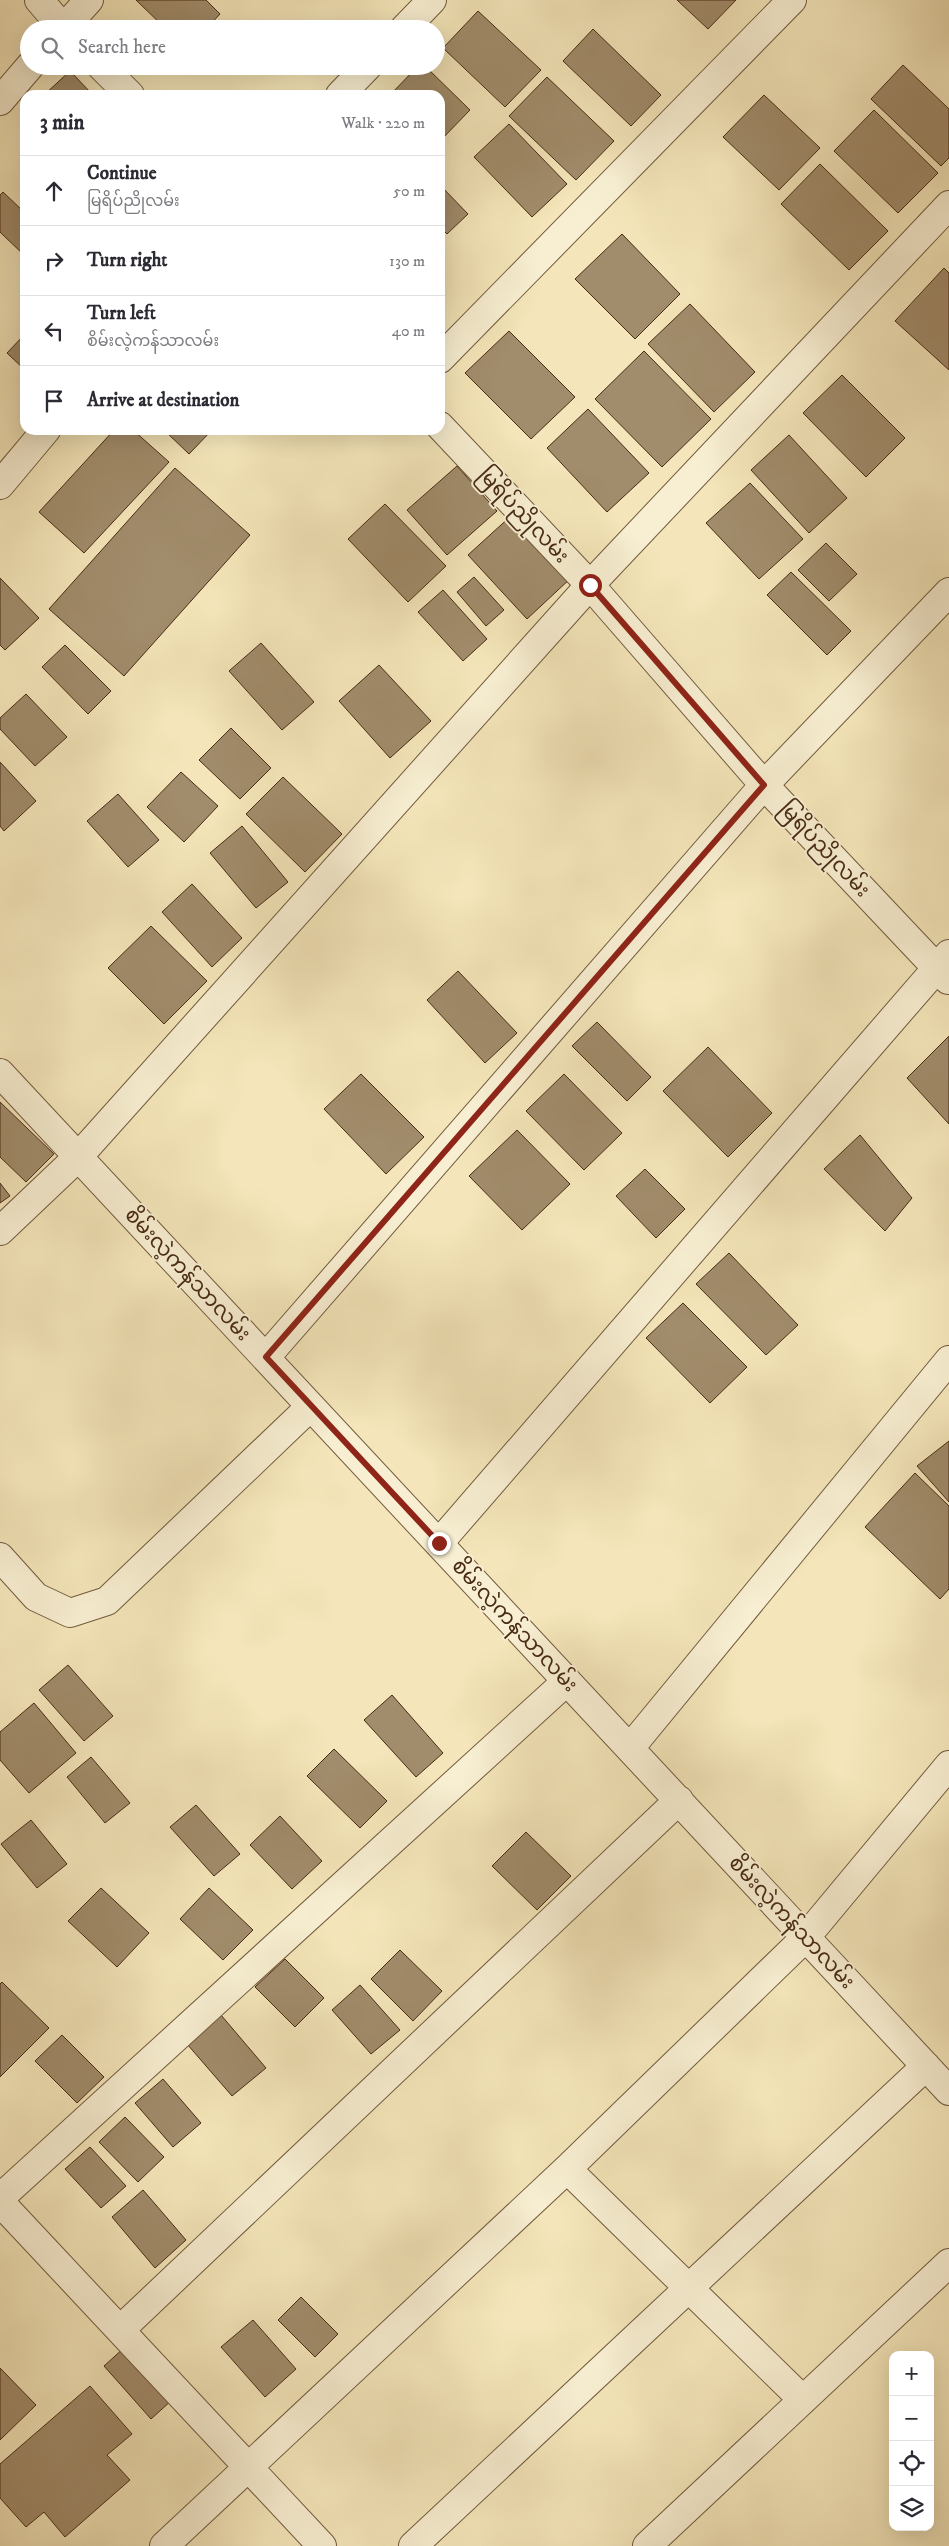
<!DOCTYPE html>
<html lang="en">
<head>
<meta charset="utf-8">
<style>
  body { margin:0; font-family:"IM FELL DW Pica","Noto Sans Myanmar",serif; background:#f2f2f3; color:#2b2b33 }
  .controls { position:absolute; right:15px; bottom:15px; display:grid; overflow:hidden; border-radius:10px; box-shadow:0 5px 20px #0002 }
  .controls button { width:45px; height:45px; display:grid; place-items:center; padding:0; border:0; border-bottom:1px solid #e1e1e2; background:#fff; color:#2b2b33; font:25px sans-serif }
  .stop { position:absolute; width:15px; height:15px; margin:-11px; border:4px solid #8f2418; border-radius:50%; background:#fff }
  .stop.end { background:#8f2418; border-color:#fff; box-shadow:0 1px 5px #0008 }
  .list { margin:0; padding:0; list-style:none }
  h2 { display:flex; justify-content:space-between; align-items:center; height:65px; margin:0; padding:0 20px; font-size:21px }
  h2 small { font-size:16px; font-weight:400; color:#7c7c81 }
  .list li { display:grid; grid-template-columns:32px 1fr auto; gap:15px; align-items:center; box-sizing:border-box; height:70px; padding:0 20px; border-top:1px solid #e1e1e2 }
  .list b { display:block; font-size:19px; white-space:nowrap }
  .list p { margin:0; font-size:16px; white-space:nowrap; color:#7c7c81 }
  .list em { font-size:16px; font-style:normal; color:#7c7c81 }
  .icon { flex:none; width:28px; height:28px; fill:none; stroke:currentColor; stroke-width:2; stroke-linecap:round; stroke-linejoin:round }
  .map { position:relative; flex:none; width:949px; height:2546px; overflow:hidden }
  .search { position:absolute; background:#fff; box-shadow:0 5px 20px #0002; left:20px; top:20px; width:425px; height:55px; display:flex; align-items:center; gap:12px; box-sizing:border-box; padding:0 18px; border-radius:28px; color:#7c7c81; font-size:19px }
  .panel { position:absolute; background:#fff; box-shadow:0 5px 20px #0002; left:20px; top:90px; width:425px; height:345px; border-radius:15px }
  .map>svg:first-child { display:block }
  .building { fill:#a18c6b; stroke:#482b15 }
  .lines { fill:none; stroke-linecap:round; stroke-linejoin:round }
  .minor-casing { stroke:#735a3e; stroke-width:30 }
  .minor { stroke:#f8efd2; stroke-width:28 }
  .route { stroke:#8f2418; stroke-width:6 }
  .labels { text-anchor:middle; stroke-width:4; stroke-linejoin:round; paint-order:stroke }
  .street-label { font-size:21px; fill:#482b15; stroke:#f8efd2 }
</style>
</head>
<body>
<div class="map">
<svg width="949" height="2546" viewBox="0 0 949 2546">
  <rect width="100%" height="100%" fill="#f4e6ba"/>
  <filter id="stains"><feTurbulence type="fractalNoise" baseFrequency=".004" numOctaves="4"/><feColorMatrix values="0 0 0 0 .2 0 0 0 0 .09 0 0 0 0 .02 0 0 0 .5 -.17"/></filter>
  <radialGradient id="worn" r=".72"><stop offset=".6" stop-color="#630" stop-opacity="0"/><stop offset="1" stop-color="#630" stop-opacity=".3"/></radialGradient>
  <!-- building -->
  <path class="building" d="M136,0H206L220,14L206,29H166Z
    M677,0H736L708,29Z
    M478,11L541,70L505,107L443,48Z
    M593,29L661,95L631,126L563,61Z
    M903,65L949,109V158L941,166L871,99Z
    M418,66H425L470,110L440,141V95H390Z
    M70,71L93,95H44Z
    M547,77L614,141L576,180L509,116Z
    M764,95L820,148L779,190L723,137Z
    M874,110L938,173L898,213L834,151Z
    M509,124L567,184L532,217L474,157Z
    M820,164L888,231L849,270L781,204Z
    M440,185L468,214L447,234L440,227Z
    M3,192L25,213V256L0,232V195Z
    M622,234L680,294L635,339L575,279Z
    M944,268L949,273V370L895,321Z
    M690,304L755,372L714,412L648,344Z
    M509,331L575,397L531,439L465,373Z
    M25,334V370L7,353Z
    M644,351L711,419L662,467L595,399Z
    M842,375L905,438L866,477L803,413Z
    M588,409L649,473L607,512L547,448Z
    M114,430H133L169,462L84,553L39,512Z
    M164,430H212L189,454Z
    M789,435L847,498L809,533L751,470Z
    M457,466L497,511L447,555L407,510Z
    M175,468L250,535L124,676L49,609Z
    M750,483L803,539L759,579L706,523Z
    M385,504L446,566L408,602L348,539Z
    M513,514L572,577L527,619L468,555Z
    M826,543L857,574L829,601L798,570Z
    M791,572L851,631L827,655L767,595Z
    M474,577L504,610L486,626L457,592Z
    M0,578L39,618L5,650L0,645Z
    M443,590L487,639L463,661L418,612Z
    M261,643L314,702L282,730L229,671Z
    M65,645L111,691L88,714L42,667Z
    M379,665L431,721L390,758L339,701Z
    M26,694L67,737L35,766L0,729V718Z
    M231,728L271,768L240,799L199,760Z
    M0,762L36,801L4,831L0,826Z
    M181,772L218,806L184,842L147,807Z
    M283,777L342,834L305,872L246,814Z
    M118,794L159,840L128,867L87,821Z
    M242,826L288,882L256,908L210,853Z
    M192,884L242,938L212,967L162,912Z
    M151,926L207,981L164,1024L108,968Z
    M458,971L517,1033L485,1063L427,1000Z
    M597,1022L651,1077L627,1101L572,1046Z
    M949,1036V1124L907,1078Z
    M708,1047L772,1113L728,1157L663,1091Z
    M361,1074L424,1137L386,1174L324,1109Z
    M564,1074L622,1133L584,1170L526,1111Z
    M0,1102L54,1154L26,1182L0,1157Z
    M517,1130L570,1184L522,1230L469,1176Z
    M860,1135L912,1198L885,1231L824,1169Z
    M645,1169L685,1209L656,1238L616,1196Z
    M0,1183L10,1196L0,1203Z
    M729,1253L798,1325L766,1355L696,1284Z
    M683,1303L747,1367L710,1403L646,1338Z
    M949,1441V1502L917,1466Z
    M915,1473L949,1506V1589L940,1599L865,1527Z
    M68,1665L113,1716L84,1741L39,1690Z
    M392,1695L443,1753L416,1777L364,1720Z
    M34,1703L76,1753L29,1793L0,1760V1732Z
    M334,1749L387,1801L360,1828L307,1776Z
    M91,1757L130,1803L105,1823L67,1777Z
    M196,1805L240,1854L214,1876L170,1827Z
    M280,1816L322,1861L292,1889L250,1845Z
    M31,1820L67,1864L37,1888L1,1844Z
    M526,1832L571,1876L537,1910L492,1866Z
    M101,1888L149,1933L117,1967L68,1921Z
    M209,1888L253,1930L223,1960L180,1919Z
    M400,1950L442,1991L413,2021L371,1979Z
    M285,1959L324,1998L295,2027L255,1987Z
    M2,1982L49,2028L0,2077V1984Z
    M360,1985L400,2030L371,2054L332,2010Z
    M221,2015L266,2068L232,2096L187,2044Z
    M62,2035L104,2077L77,2103L35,2061Z
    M163,2079L201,2123L173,2147L135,2103Z
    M125,2117L164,2157L138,2182L99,2142Z
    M90,2147L126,2186L101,2208L65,2169Z
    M143,2190L186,2240L155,2268L112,2217Z
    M301,2297L338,2334L315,2357L278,2320Z
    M253,2320L296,2369L265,2397L221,2347Z
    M125,2347L172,2400L151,2419L104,2366Z
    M0,2368L36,2405L0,2440Z
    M90,2386L132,2434L107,2455L130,2480L65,2537L44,2512L26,2527L0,2498V2464Z"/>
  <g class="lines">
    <defs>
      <path id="minor" d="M39,0L64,29
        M63,29L89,0
        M404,29L432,0
        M101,66L130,95
        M340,95L368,66
        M0,101L30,66
        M440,359L792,0
        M440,426L590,585L764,785L948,980
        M0,485L46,430
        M0,1073L949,2091
        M0,1231L78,1157L590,585L949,205
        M266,1357L764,785L949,592
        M439,1543L949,954
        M0,1557L36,1597L70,1613L107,1601L310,1407
        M630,1748L949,1360
        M567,2169L803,2400
        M0,2198L567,1681
        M0,2202L322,2546
        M120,2330L679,1800
        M164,2546L567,2169L806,1937L949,1765
        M413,2546L926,2066
        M647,2546L949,2263"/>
    </defs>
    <!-- minor casing -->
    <use href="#minor" class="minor-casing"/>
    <!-- minor -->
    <use href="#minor" class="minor"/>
  </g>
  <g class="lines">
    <!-- route -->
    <path class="route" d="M439,1543L266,1357L764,785L590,585"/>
  </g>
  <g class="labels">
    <!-- street labels -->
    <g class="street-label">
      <text transform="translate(524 515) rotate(47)" y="7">မြရိပ်ညိုလမ်း</text>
      <text transform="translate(825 849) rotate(47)" y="7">မြရိပ်ညိုလမ်း</text>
      <text transform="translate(188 1274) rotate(47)" y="7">စိမ်းလဲ့ကန်သာလမ်း</text>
      <text transform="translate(515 1625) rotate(47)" y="7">စိမ်းလဲ့ကန်သာလမ်း</text>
      <text transform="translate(792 1922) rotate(47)" y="7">စိမ်းလဲ့ကန်သာလမ်း</text>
    </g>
  </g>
  <rect width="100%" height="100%" filter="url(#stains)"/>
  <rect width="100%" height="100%" fill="url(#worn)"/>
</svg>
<div class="controls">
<button>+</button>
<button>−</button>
<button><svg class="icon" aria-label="locate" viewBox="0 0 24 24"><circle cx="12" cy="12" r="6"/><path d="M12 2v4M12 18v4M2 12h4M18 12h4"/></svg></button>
<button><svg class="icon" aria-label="layers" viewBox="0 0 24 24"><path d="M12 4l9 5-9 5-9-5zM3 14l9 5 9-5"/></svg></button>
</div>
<div class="stop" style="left:590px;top:585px"></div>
<div class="stop end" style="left:439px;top:1543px"></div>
<div class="search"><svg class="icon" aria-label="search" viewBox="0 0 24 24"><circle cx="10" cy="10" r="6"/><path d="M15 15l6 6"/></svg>Search here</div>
<section class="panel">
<h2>3 min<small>Walk · 220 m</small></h2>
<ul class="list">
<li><svg class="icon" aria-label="ahead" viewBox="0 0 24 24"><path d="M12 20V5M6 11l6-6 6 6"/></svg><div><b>Continue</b><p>မြရိပ်ညိုလမ်း</p></div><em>50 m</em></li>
<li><svg class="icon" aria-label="right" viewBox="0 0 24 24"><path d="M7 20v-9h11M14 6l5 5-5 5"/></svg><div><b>Turn right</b></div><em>130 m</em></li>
<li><svg class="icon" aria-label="left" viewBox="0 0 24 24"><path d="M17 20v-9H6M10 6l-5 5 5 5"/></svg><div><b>Turn left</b><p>စိမ်းလဲ့ကန်သာလမ်း</p></div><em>40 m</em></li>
<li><svg class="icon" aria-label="arrive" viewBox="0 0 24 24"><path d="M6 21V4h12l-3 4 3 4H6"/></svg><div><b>Arrive at destination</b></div></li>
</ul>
</section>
</div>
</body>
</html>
